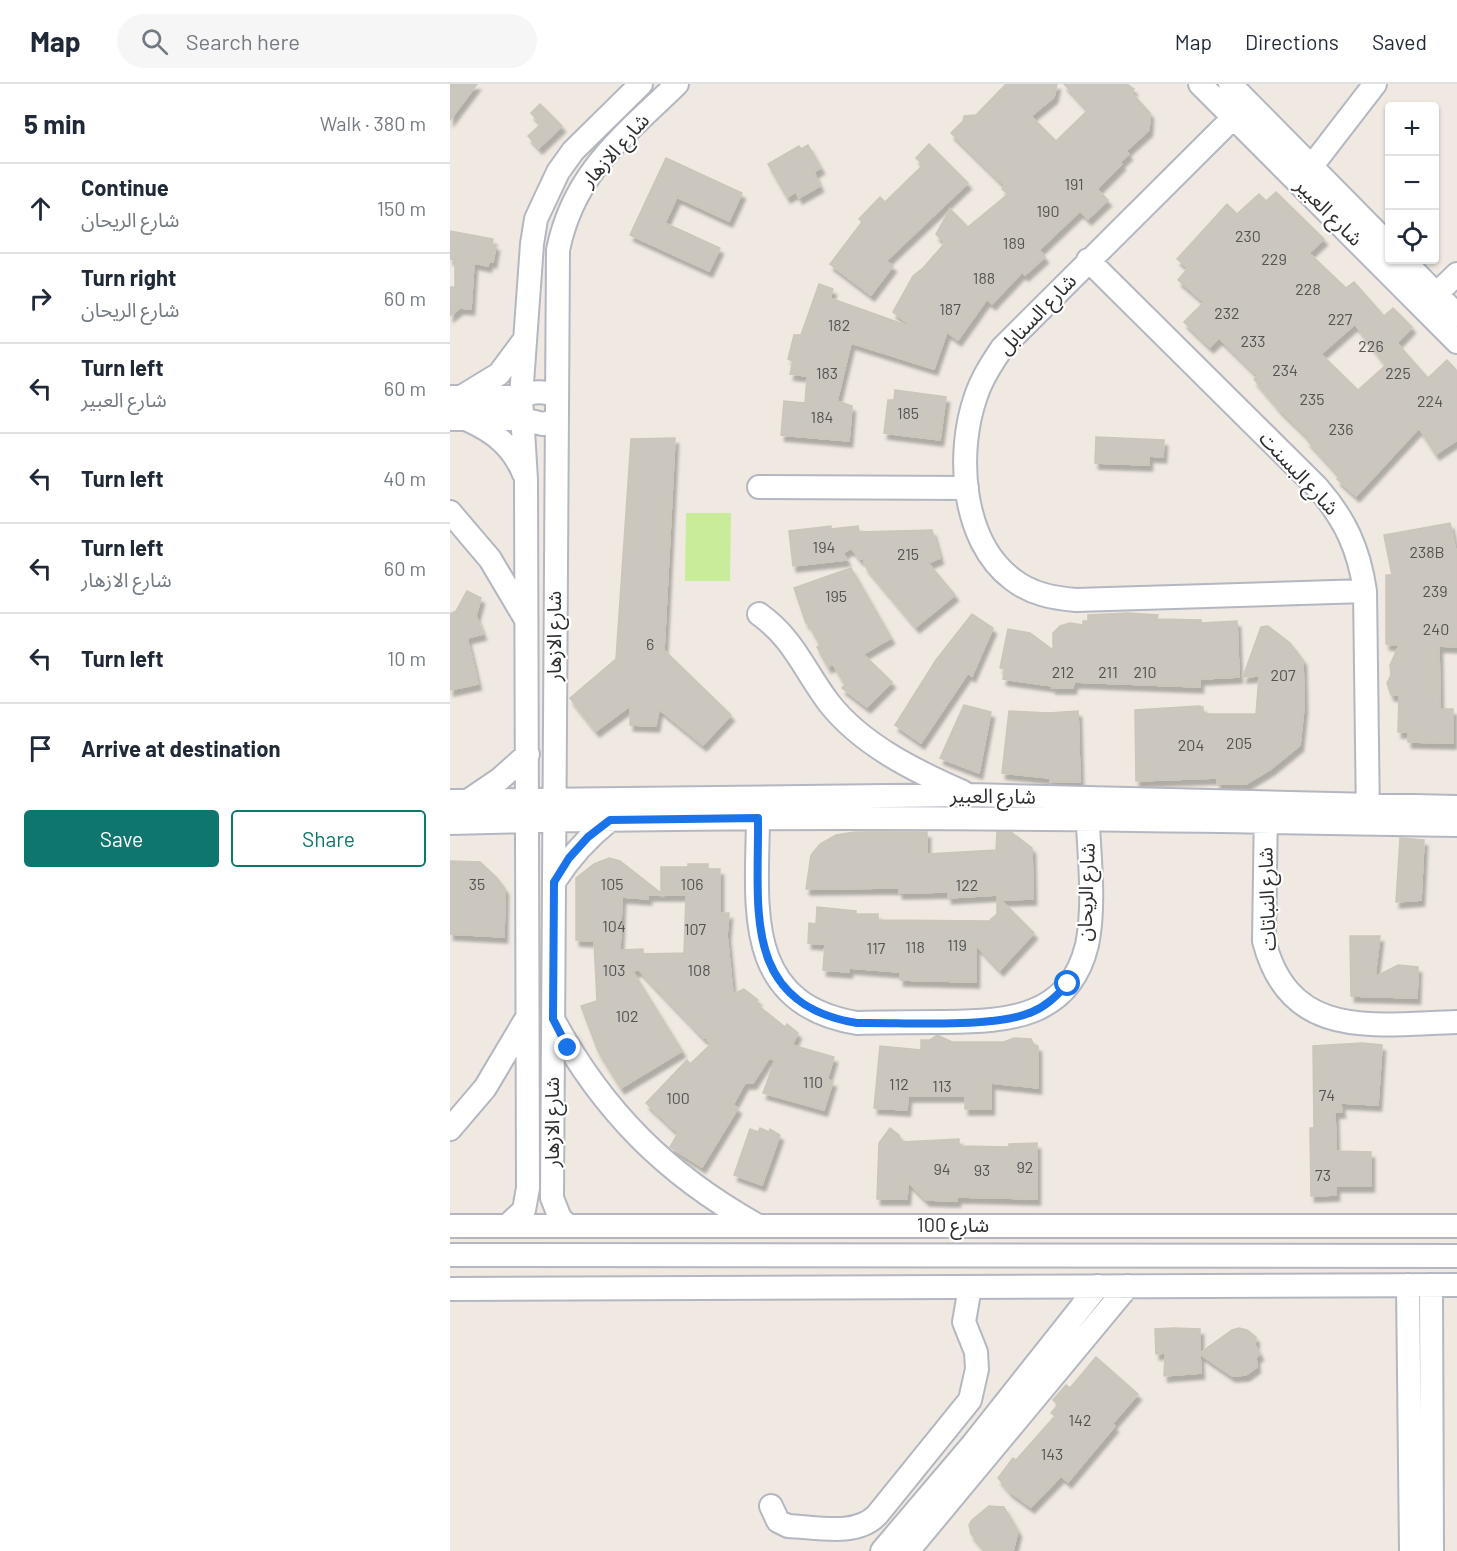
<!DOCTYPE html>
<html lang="en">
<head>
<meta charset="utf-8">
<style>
  body { margin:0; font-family:Barlow,"Noto Sans Arabic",sans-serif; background:#f6f6f7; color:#1f2937 }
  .controls { position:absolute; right:18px; top:18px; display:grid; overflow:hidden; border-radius:6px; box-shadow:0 2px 4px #0004 }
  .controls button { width:54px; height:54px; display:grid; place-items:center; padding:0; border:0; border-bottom:2px solid #e0e1e3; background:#fff; color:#1f2937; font:30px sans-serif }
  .stop { position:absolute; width:18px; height:18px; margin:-14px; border:4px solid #1a73e8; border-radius:50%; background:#fff }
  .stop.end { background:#1a73e8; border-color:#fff; box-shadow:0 2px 6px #0008 }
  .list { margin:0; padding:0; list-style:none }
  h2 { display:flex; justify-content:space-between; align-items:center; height:78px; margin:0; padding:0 24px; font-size:26px }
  h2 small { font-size:20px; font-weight:400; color:#747a83 }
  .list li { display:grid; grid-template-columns:39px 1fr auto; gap:18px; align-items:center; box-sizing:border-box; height:90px; padding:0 24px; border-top:2px solid #e0e1e3 }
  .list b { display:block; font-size:22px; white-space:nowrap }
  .list p { margin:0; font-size:20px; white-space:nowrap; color:#747a83 }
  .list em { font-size:20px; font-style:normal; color:#747a83 }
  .actions { display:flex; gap:12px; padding:18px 24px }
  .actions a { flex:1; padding:14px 0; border:2px solid #0f766e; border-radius:6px; text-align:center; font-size:21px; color:#0f766e }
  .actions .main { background:#0f766e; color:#fff }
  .icon { flex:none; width:33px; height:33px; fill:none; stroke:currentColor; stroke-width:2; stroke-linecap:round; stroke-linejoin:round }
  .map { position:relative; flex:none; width:1007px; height:1467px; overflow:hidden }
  header { display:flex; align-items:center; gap:36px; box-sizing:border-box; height:84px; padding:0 30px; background:#fff; border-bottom:2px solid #e0e1e3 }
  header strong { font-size:28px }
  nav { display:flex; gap:33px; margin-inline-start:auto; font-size:21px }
  .search { width:420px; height:54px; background:#f6f6f7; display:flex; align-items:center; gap:15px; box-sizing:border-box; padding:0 21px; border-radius:33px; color:#747a83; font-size:22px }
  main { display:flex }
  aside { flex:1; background:#fff }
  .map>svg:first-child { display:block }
  .pitch { fill:#c9ec9a }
  .building { fill:#cbc7bf; stroke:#cbc5ba; stroke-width:1.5; fill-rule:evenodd; filter:url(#shadow) }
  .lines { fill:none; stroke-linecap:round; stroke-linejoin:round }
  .minor-casing { stroke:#b4b7c1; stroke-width:26 }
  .minor { stroke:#fff; stroke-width:22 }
  .route { stroke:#1a73e8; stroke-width:8 }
  .labels { text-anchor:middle; stroke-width:4.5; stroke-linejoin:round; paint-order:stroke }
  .number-label { font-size:16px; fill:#555452 }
  .street-label { font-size:20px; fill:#2e2e2e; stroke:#fff }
</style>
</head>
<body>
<header>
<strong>Map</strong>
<div class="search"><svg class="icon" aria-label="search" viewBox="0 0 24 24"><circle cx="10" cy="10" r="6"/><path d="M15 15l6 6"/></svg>Search here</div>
<nav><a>Map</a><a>Directions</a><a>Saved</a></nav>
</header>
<main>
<aside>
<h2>5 min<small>Walk · 380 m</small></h2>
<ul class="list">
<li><svg class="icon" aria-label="ahead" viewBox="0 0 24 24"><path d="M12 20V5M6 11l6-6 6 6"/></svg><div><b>Continue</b><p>شارع الريحان</p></div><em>150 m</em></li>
<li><svg class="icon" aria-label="right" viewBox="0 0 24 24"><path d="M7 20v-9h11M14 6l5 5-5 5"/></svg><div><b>Turn right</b><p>شارع الريحان</p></div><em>60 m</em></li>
<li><svg class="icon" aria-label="left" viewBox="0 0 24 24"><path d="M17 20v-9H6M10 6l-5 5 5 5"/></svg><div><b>Turn left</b><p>شارع العبير</p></div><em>60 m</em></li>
<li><svg class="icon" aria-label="left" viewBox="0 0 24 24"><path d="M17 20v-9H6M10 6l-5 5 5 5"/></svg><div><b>Turn left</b></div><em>40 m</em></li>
<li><svg class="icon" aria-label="left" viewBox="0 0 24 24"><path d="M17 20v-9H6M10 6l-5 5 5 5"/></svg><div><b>Turn left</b><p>شارع الازهار</p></div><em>60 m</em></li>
<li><svg class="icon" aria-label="left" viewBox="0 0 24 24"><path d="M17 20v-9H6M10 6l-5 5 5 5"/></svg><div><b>Turn left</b></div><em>10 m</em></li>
<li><svg class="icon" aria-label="arrive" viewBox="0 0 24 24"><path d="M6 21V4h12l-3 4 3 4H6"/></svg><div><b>Arrive at destination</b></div></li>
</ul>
<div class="actions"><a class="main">Save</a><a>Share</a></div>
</aside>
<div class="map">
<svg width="1007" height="1467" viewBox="0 0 1007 1467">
  <defs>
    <filter id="shadow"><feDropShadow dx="3.5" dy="6" stdDeviation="1.5" flood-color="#0004"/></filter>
  </defs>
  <rect width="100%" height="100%" fill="#efe9e1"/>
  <!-- pitch -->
  <path class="pitch" d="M236,429H281L280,497H235Z"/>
  <!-- building -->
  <path class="building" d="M0,0H27L0,36Z
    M556,0H607L604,13L581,32L606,57L638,26L614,0H677L684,5L681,8L700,29L699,46L676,67L679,70L670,78L672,80L647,105L658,116L638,135L630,127L589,166L595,173L575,191L572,188L542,220L537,215L508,256L497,248L484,285L401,259L387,317L402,322L399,357L331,351L334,317L355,319L357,292L340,290L343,277L338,275L344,251H351L369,200L383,205L380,214L464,244L443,228L463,192L473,184L495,159L486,150L500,125L518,143L558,110L552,105L555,102L501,49L513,37L514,32L526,31Z
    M90,20L112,42L89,64L78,52L91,40L81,29Z
    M479,60L518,99L436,177L443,182L421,211L380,180L412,138L409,135L430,113L435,118L473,81L466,74Z
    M358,61L371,84L364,88L370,102L349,114L346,108L337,113L318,80L349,62L351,65Z
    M216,74L292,109L279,137L227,113L215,139L270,164L259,187L180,151Z
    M826,108L874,155L859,169L896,204L904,198L934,232L943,224L962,243L947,259L978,294L997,276L1007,287V356L986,370L969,344L906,412L887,395L890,392L857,356L859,354L830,326L804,295L808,292L769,254L760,263L734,238L754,218L728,196L738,184L727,175L777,120L787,130L809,110L816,117ZM905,240L936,281L908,306L871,270Z
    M0,147L43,155L42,161H46L43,178L39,177L38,182L24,179L21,225L10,224L0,232V203H5V176L0,175Z
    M445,306L496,313L490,356L434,349L438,316H444Z
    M646,353L714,356L713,373L699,372V381L645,379Z
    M225,354L214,566L281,631L253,661L209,625L206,642L180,641V622L146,647L120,614L166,575L181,355Z
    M1000,439L1007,472V563L989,562L990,625H1003V659L958,658V648H948L949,611H941L937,599L941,591L940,581L949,561L936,560V491H942L934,451Z
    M381,442V445L408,442L409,448L482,446L490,474L478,479L505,511L466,543L415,482L414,475H410L401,464L393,469L397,476L343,482L339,447Z
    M401,484L441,554L413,570L442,598L417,623L392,604L395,601L383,580L378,583L367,563L370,561L358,539H356L344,504Z
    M17,507L31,514L26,532L33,550L17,554L28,600L0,606V530L6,527Z
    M678,529L708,531L707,535L751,536V539L787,537L789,593L750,595V603L624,598L623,604H602L603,602L553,595L555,585L550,584L558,545L580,549L603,566V549L610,542L620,539L633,541V537H638V531Z
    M522,530L543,544L522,592L518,589L471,659L445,641L486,576Z
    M818,542L840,559L853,576L854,623L850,661L821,685L796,700H767V694L686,697L685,626L749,622L753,623V630H806L809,592L793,593L811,543Z
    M514,621L541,628L529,689L490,674Z
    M559,627L598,629L628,627L630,698H600V694L552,689Z
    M405,748H477V770L546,766L547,748H561L582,764L583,815L551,816L584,849L550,886L526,861V898L450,896V888L399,884V888L373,886L375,860L358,859L359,839L366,840L367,823L406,827V830H428V836L539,837L547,830V811L498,814V808L449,809V804L356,805L361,771L370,760L386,751Z
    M950,754L974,756L971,816L946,818Z
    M159,774L170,777L211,809V783H238V780H258V785H270V829H279L277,851L283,910L294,905L308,916L305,919L335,943L337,940L348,949L342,961L384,973L377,996L383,997L374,1026L313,1009L325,976L319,974L303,999H295L283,1021L288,1024L252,1083L220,1063L228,1049L196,1019L237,976L240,980L261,960L257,956L260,953L254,954L188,885L183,888L232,967L171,1004L148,967L131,922L147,917L144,857L126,856V794L144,780ZM198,811H236L234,869L193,870V865L170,866L172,813L198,815Z
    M0,777L30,778L47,794L55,805L54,853L0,850Z
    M900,852H930L925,893L948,881L968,883L967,914L901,912Z
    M487,951L502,958H554L564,954L581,955L584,961L588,962V1004L541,999V1025H515V1012H458L457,1026L424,1024L430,962L471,966V956H480Z
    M912,959L932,961L928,1021L891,1019L892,1028H885L886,1067L921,1068V1102H886V1111L861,1112L860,1044H864L863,962Z
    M310,1044L319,1048L320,1045L330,1051L312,1101L284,1091L300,1045L308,1048Z
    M440,1044L449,1051L451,1058L509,1055V1062L559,1063V1060L587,1059V1115L507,1113V1117L476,1116L458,1098L457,1115H427L429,1059Z
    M724,1244L750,1245V1269L782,1246L789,1244L797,1246L806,1253L805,1261L810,1270L806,1274L807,1283L796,1291L782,1292L750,1270L751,1289L714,1292L715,1269L706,1270L705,1245Z
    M646,1273L688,1310L662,1340L665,1342L618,1398L611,1392L581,1423L560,1408L548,1394L563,1374L566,1376L605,1332L601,1329L608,1321L603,1316L616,1301L620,1304Z
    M539,1422L554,1423L568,1447L563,1467H536L521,1450L519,1441L522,1436Z"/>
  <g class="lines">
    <defs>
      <path id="minor" d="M750,0L1007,258
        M780,0L940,162
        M798,19L552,264C542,279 532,294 526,312C506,368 511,456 562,495C581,510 603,514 626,516L915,507
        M861,83L925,0
        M638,176L867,403C895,435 909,465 915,507L918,735
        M953,176L1007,231
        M976,220L1007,190
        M13,312L49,290L75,255
        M0,313H71C84,307 92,307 105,311
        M0,335H72L93,340L105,337
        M18,336C45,348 63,363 74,390
        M309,403L517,404
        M0,428L40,475L75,534
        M309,530C344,555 354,586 379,619C412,661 465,687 513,708
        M19,716L50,695L78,670
        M0,717L520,711L1007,723
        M308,720C309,812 286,919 407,939C436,938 465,938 494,938C557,937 619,935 637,861C646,818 638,763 637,719
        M816,723L814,857C840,958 925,940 1007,938
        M0,739C336,730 671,735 1007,741
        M104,798C120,773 137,754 160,736
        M104,937C153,1027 216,1090 305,1140
        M0,1045L35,1004L76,935
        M58,1141L74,1126L78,1104L76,396L71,313L82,160L86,135L108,88L123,67L191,0
        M117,1141L110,1134L102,1114L108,166C124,88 173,53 227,0
        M0,1142H1007
        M0,1171L1007,1172
        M958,1201L961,1467
        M981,1201L982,1467
        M0,1205L1007,1201
        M321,1422L328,1437L338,1442C366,1443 406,1453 427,1431L520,1316L527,1285L526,1268L514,1238L520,1203
        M432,1467L522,1361L648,1202
        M458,1467L678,1202"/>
    </defs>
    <!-- minor casing -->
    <use href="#minor" class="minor-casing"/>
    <!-- minor -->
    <use href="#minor" class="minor"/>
  </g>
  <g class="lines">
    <!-- route -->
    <path class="route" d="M118,964L103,935L104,798L119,774L138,753L160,736L308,734C309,824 291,920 407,939C454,938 542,945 582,928C597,922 607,911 618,900"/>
  </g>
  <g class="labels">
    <!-- number labels -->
    <g class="number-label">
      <text x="624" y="106">191</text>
      <text x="598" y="133">190</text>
      <text x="798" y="158">230</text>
      <text x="564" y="165">189</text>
      <text x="824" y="181">229</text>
      <text x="534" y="200">188</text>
      <text x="858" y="211">228</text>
      <text x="500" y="231">187</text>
      <text x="777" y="235">232</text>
      <text x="890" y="241">227</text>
      <text x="389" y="247">182</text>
      <text x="803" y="263">233</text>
      <text x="921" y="268">226</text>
      <text x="835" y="292">234</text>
      <text x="377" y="295">183</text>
      <text x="948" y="295">225</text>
      <text x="862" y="321">235</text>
      <text x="980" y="323">224</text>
      <text x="458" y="335">185</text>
      <text x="372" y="339">184</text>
      <text x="891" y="351">236</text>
      <text x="374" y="469">194</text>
      <text x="977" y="474">238B</text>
      <text x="458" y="476">215</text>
      <text x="985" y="513">239</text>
      <text x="386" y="518">195</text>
      <text x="986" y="551">240</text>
      <text x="200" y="566">6</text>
      <text x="613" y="594">212</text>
      <text x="658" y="594">211</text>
      <text x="695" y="594">210</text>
      <text x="833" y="597">207</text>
      <text x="789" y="665">205</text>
      <text x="741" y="667">204</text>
      <text x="27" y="806">35</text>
      <text x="162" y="806">105</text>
      <text x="242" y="806">106</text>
      <text x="517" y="807">122</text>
      <text x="164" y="848">104</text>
      <text x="245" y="851">107</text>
      <text x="507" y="867">119</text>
      <text x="465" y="869">118</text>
      <text x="426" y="870">117</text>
      <text x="164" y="892">103</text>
      <text x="249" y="892">108</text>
      <text x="177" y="938">102</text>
      <text x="363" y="1004">110</text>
      <text x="449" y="1006">112</text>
      <text x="492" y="1008">113</text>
      <text x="877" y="1017">74</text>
      <text x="228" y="1020">100</text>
      <text x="575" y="1089">92</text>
      <text x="492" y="1091">94</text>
      <text x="532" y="1092">93</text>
      <text x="873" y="1097">73</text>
      <text x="630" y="1342">142</text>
      <text x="602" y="1376">143</text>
    </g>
    <!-- street labels -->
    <g class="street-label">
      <text transform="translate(165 66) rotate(-48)" y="7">شارع الازهار</text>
      <text transform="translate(879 128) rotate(45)" y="7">شارع العبير</text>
      <text transform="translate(587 230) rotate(-46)" y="7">شارع السنابل</text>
      <text transform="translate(849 389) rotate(47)" y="7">شارع البسنت</text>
      <text transform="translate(104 552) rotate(-90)" y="7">شارع الازهار</text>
      <text transform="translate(543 712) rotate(1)" y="7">شارع العبير</text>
      <text transform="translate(636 808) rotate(-88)" y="7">شارع الريحان</text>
      <text transform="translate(817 815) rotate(-92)" y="7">شارع النباتات</text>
      <text transform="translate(102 1038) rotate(-90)" y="7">شارع الازهار</text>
      <text x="503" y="1148">شارع 100</text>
    </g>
  </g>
</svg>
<div class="controls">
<button>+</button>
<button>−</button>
<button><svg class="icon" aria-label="locate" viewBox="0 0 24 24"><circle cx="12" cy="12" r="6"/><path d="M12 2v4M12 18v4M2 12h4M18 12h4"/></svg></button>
</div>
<div class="stop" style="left:618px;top:900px"></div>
<div class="stop end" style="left:118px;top:964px"></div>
</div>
</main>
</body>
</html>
